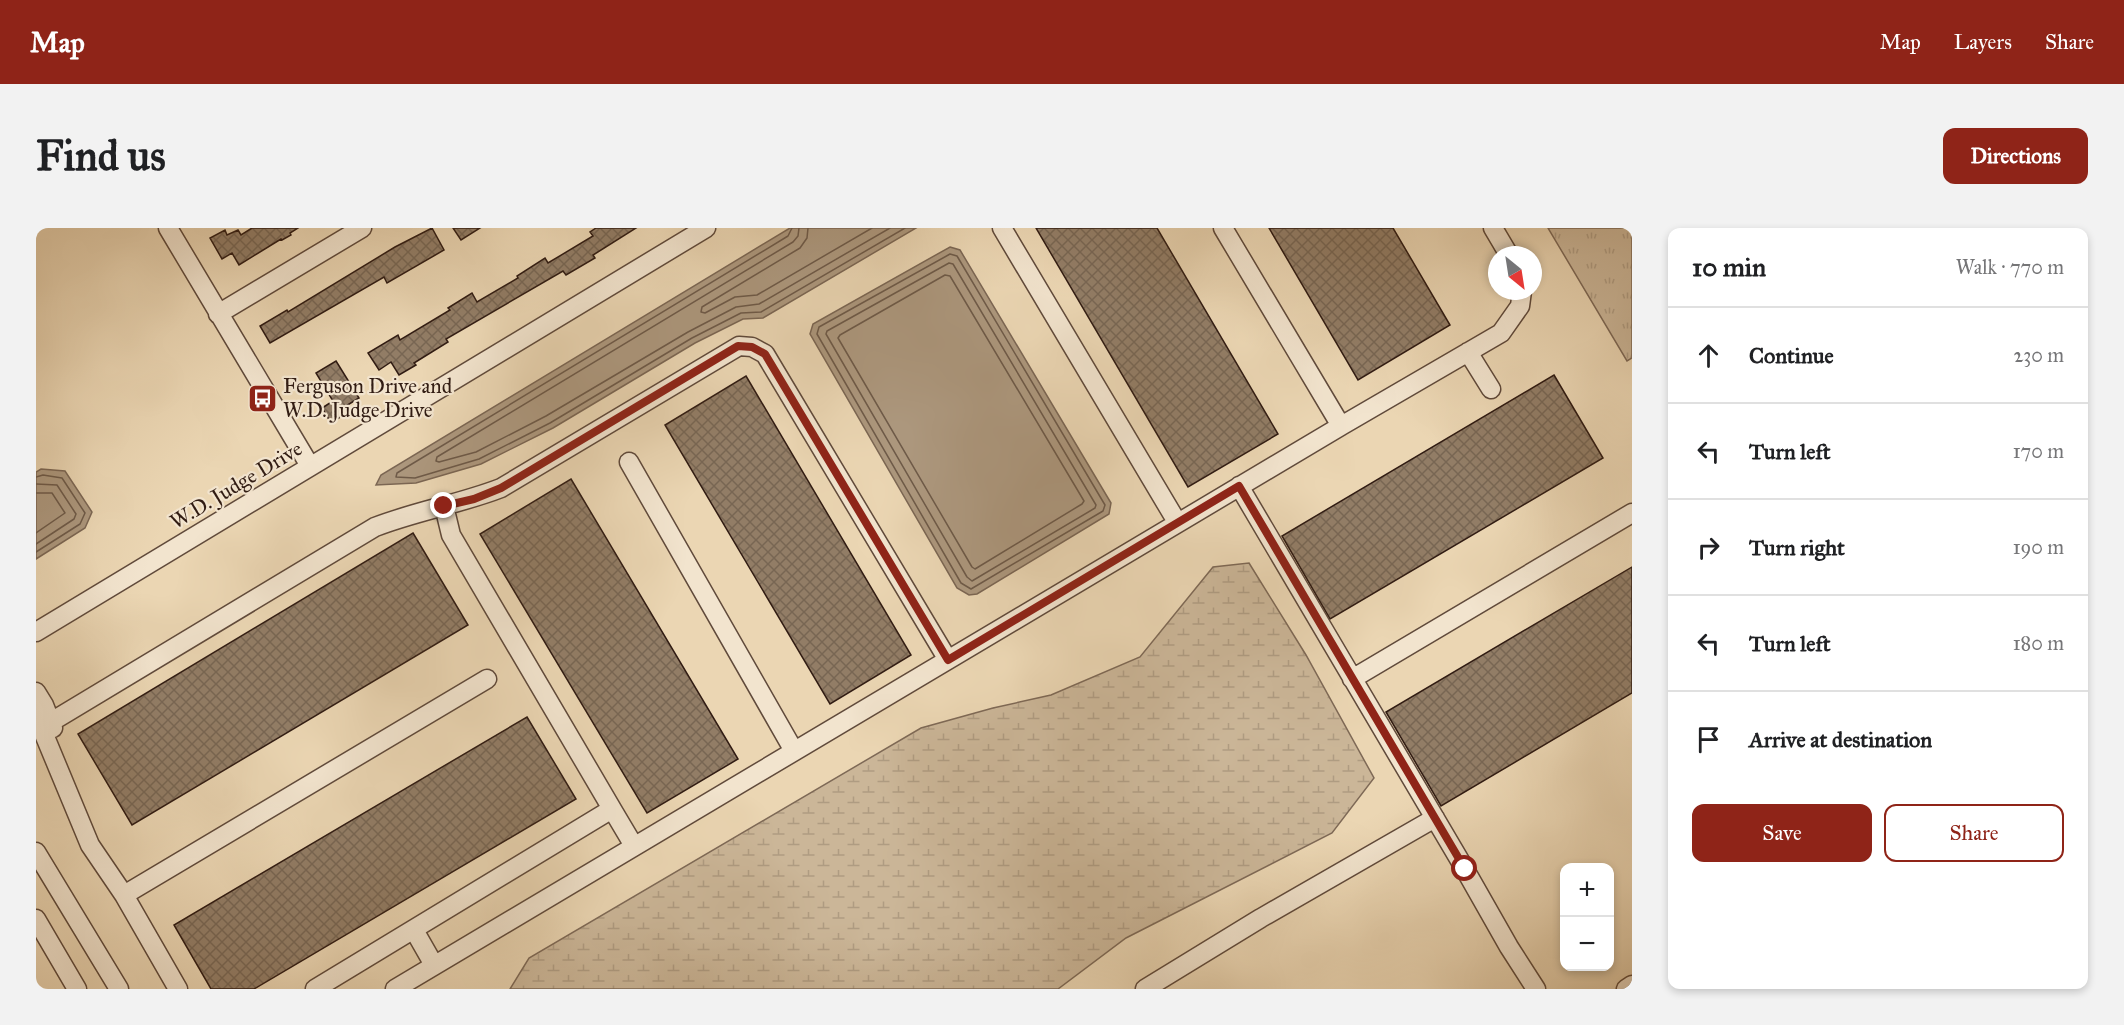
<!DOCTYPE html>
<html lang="en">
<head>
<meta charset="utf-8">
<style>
  body { margin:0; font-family:"IM FELL Great Primer",serif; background:#f2f2f2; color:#202124 }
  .controls { position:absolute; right:18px; bottom:18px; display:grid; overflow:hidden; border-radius:12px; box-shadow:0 3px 9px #0003 }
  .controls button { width:54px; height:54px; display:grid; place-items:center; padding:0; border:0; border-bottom:2px solid #e0e0e0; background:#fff; color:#202124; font:30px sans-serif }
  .compass { position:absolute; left:1452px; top:18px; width:54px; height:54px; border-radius:50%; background:#fff; box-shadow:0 3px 9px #0003; rotate:150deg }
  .stop { position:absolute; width:18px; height:18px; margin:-14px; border:4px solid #8f2418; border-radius:50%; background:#fff }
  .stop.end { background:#8f2418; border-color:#fff; box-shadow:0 2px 6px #0008 }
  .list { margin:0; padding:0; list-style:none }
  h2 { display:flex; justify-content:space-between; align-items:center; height:78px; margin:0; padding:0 24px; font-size:26px }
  h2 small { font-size:20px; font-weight:400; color:#757577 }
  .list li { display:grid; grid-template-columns:39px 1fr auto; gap:18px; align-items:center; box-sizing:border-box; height:96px; padding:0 24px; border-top:2px solid #e0e0e0 }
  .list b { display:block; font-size:22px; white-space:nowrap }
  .list em { font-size:20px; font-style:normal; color:#757577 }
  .actions { display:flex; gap:12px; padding:18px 24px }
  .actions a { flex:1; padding:14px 0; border:2px solid #8f2418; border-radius:12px; text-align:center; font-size:21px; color:#8f2418 }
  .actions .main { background:#8f2418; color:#fff }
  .icon { flex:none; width:33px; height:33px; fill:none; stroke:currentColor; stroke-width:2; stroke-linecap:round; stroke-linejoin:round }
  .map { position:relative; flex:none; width:1596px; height:761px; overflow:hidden; border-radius:12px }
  header { display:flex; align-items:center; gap:36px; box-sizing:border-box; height:84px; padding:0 30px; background:#8f2418; color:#fff }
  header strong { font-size:28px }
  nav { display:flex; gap:33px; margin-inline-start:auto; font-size:21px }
  .intro { display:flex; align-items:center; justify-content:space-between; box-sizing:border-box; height:144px; padding:0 36px }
  h1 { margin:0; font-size:42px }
  .button { padding:15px 27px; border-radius:12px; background:#8f2418; color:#fff; font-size:21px; font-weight:700 }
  main { display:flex; gap:36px; padding:0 36px }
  aside { flex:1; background:#fff; border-radius:12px; box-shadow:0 3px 9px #0003 }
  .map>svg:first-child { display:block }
  .wetland { fill:url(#wetland-marsh); stroke:#7e6956; stroke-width:1.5 }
  .park { fill:url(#park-tufts); stroke:#7e6956; stroke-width:1.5 }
  .water { fill:#ac977d; stroke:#7b6653; stroke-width:1.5 }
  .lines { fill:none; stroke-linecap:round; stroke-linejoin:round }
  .shore { stroke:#6e5a48; stroke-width:1.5 }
  .building { fill:url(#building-cross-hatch); stroke:#311c13; stroke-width:1.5 }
  .minor-casing { stroke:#604a3b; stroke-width:21 }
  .minor { stroke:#f2e4ce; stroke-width:18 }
  .route { stroke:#8f2418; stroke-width:8 }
  .labels { text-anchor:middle; stroke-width:4.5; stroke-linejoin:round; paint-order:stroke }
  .poi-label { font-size:21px; fill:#311c13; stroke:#f2e4ce; text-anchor:start }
  .street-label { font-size:21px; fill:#311c13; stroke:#f2e4ce }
</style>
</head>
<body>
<header>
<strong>Map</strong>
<nav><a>Map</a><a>Layers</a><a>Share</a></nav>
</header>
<div class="intro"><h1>Find us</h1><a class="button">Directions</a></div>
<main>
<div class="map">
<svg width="1596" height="761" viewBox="0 0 1596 761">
  <defs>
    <pattern id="wetland-marsh" width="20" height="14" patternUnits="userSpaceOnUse" patternTransform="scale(1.5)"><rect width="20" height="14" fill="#cbb698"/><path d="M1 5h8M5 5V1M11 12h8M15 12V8" fill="none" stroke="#af9c82"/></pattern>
    <pattern id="park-tufts" width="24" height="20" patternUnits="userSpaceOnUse" patternTransform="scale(1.5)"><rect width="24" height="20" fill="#cbb698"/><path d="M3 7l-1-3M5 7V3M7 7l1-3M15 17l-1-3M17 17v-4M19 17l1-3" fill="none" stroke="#af9c82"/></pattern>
    <pattern id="building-cross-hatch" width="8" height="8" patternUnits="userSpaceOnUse" patternTransform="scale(1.5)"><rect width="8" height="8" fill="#927d66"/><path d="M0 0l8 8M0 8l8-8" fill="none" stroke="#786653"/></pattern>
  </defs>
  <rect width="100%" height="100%" fill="#ebd6b3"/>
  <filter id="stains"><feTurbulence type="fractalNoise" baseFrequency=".00333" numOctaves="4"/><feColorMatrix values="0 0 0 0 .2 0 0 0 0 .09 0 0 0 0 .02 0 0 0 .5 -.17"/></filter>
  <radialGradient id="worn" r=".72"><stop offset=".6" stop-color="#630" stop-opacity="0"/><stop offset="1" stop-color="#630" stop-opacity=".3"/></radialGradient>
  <!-- wetland -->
  <path class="wetland" d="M1213,335L1270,427L1338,550L1296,605L1090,710L1022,761H474L493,730L885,500L957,480L1015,467L1104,429L1177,339Z"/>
  <!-- park -->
  <path class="park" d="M1512,0H1596V130L1591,133Z"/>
  <!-- water -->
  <path class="water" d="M754,0H880L727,90L707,91L659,115L517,200L445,236L380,255L340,257L345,247Z
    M914,19L924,22L1075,275L1073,286L941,366L933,367L921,360L774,106L777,96Z
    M5,241L29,243L56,284L49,300L0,331V244Z"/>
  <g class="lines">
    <!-- shore -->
    <path class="shore" d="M756,0L752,8L361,245L360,249L379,250L443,231L514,195L656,110L705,85L725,84L869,0
      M763,0L762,8L757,14L401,229L400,233L403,234L440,224L510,188L652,104L700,79L723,76L854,0
      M772,0L771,10L764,20L666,79L665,84L669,85L699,69L721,67L836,0
      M914,26L921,28L1069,277L1067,283L935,361L925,355L781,106L783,99Z
      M913,35L917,36L1060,277L1059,280L936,353L931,349L790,106L791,103Z
      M909,47L914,48L1048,273L1046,276L939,341L936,339L802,110L804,107Z
      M0,249L7,247L26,250L49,285L44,296L0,324
      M0,256L21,257L40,286L38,291L0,316
      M0,265H16L29,285L0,305"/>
  </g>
  <!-- building -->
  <path class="building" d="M216,0H262L254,5L255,7L246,12L245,11L203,37L196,25L186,31L174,10L189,2L191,7L202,2L205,7Z
    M396,0L408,22L351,55L348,49L234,115L224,98L251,82L252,84L359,19Z
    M417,0H444L425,12Z
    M560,0H600L557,27L559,30L530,47L527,43L410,111L412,114L378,135L380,137L363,147L355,134L343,142L332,125L362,107L364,112L414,82L412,80L436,65L441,74L482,50L481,48L509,30L512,35L557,8L554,4Z
    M1000,0H1121L1242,206L1152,259Z
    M1233,0H1357L1414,97L1322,152Z
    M300,133L323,170L305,181L309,186L295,195L286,180L297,173L280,145Z
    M1518,147L1567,230L1294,391L1246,308Z
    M710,148L875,427L794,476L629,197Z
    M535,251L702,531L611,585L444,306Z
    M377,305L432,397L96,597L42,506Z
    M1596,339V465L1405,578L1350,484Z
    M491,489L540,571L218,761H175L138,697Z"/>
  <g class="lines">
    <defs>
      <path id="minor" d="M132,0L274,238
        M966,0L1141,294
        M1457,0L1473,27
        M182,86L326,0
        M1432,124L1455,161
        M1305,198L1465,105L1484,78L1486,63
        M593,234L758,523
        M1203,258L1423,631L1473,719L1500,761
        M408,278L415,307L576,581
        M0,404L670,0
        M1316,451L1596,285
        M0,464L8,477L17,500
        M0,487L54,617L88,667L451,451
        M15,494L339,299C380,283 424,276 465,260L703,118L716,119L729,126L912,432
        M0,624L83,761
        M88,667L142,761
        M0,691L41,761
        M378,702L398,737
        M279,761L576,581L598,618
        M359,761L1305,198L1187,0
        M1109,761L1225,690L1399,590
        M1590,761L1596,757"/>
    </defs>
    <!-- minor casing -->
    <use href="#minor" class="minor-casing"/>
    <!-- minor -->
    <use href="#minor" class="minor"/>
  </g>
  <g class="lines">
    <!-- route -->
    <path class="route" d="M408,278L438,271L465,260L702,118L716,119L729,126L912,432L1203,258L1429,641"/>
  </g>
  <!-- icons -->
  <defs>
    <symbol id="bus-square" viewBox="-11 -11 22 22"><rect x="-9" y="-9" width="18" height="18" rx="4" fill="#8f2418" stroke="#f2e4ce"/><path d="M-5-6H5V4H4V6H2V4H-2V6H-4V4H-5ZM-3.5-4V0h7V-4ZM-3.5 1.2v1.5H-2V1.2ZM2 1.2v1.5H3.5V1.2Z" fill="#fff"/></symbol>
  </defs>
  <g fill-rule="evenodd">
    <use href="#bus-square" x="210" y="154" width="33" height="33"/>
  </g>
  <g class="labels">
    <!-- poi labels -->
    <g class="poi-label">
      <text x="247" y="165">Ferguson Drive and<tspan x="247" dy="24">W.D. Judge Drive</tspan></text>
    </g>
    <!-- street labels -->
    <g class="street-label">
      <text transform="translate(200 257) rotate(-31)" y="7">W.D. Judge Drive</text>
    </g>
  </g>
  <rect width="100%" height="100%" filter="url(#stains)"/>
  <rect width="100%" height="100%" fill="url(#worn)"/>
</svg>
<div class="controls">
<button>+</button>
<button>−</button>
</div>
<svg class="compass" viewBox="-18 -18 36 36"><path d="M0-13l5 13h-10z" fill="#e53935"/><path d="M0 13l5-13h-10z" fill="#757577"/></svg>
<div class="stop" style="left:1429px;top:641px"></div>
<div class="stop end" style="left:408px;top:278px"></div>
</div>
<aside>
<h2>10 min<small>Walk · 770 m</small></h2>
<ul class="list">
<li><svg class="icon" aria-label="ahead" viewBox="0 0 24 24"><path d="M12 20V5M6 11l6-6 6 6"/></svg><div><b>Continue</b></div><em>230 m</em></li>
<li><svg class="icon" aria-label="left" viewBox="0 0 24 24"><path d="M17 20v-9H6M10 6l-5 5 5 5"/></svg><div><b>Turn left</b></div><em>170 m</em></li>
<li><svg class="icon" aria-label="right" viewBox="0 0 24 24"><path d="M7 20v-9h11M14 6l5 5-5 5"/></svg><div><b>Turn right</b></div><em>190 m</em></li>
<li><svg class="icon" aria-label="left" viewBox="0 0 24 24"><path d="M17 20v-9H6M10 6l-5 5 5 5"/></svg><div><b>Turn left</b></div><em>180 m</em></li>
<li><svg class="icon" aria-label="arrive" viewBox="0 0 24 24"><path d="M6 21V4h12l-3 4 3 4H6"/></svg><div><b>Arrive at destination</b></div></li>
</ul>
<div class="actions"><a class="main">Save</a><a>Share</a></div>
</aside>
</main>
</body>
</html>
